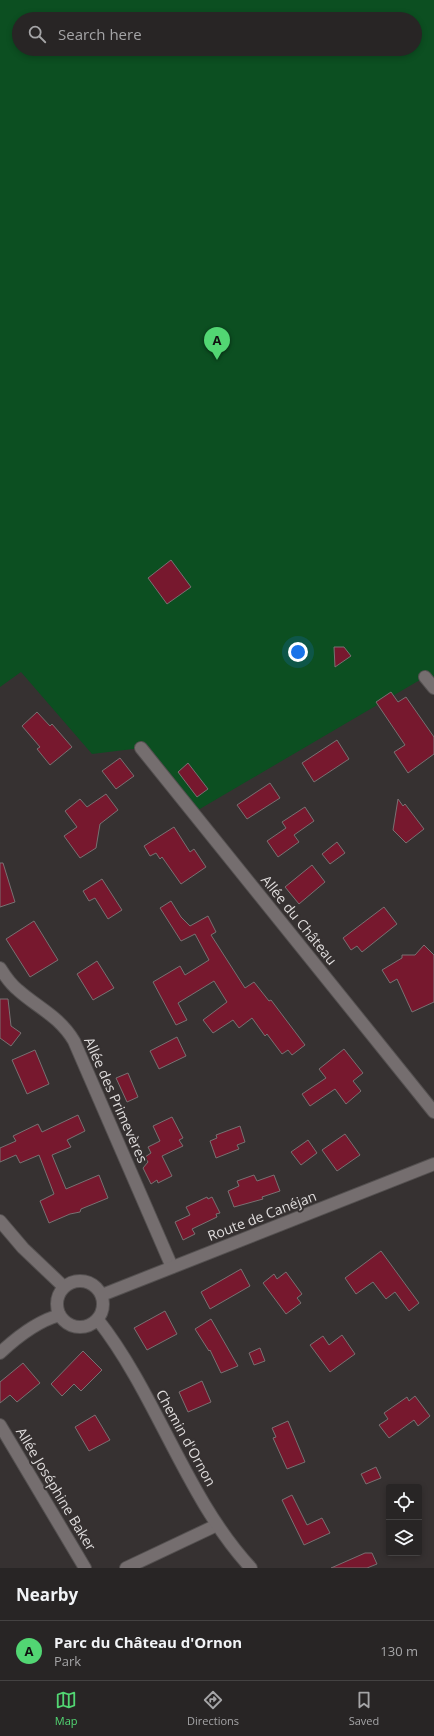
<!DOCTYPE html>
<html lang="en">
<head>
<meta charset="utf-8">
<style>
  body { margin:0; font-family:"Open Sans",sans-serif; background:#343132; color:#f1f3f6 }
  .controls { position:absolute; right:12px; bottom:12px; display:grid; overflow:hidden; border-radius:4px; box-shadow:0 2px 6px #0003 }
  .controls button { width:36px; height:36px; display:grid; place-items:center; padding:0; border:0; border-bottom:1px solid #444242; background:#282525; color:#f1f3f6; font:20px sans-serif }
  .you { position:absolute; left:298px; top:652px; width:14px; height:14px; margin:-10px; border:3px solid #fff; border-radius:50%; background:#1a73e8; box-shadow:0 0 0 6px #1a73e833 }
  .badge { display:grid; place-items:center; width:26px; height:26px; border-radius:50%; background:#52d673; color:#111; font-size:13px; font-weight:700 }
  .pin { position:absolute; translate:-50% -33px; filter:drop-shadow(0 1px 2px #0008) }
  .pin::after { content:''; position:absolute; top:21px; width:14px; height:12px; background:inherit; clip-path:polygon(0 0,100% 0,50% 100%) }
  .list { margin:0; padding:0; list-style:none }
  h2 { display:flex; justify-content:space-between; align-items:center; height:52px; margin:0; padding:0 16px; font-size:17px }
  h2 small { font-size:13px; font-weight:400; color:#a5a5a7 }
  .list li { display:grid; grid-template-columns:26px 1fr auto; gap:12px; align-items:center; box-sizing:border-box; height:60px; padding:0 16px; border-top:1px solid #444242 }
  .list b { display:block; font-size:15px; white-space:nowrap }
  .list p { margin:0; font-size:13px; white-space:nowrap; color:#a5a5a7 }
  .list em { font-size:13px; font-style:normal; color:#a5a5a7 }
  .icon { flex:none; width:22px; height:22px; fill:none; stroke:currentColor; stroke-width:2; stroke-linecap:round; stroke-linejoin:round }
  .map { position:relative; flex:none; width:434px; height:1568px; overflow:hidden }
  .search { position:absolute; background:#282525; box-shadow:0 2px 6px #0003; left:12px; right:12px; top:12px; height:44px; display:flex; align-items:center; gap:10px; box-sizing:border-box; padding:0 14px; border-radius:22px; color:#a5a5a7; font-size:15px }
  .sheet { height:112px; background:#282525 }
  nav { display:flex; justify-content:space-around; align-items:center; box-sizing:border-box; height:56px; border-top:1px solid #444242; background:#282525; font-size:11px; color:#a5a5a7 }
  nav a { display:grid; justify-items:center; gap:2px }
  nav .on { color:#52d673 }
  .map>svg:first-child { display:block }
  .green { fill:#0c4f21; fill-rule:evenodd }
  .building { fill:#77182e; stroke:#787172 }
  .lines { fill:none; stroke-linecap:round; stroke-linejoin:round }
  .minor-casing { stroke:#545050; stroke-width:14 }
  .tertiary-casing { stroke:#545050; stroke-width:14 }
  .minor { stroke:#756e6f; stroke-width:12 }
  .tertiary { stroke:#756e6f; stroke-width:12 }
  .labels { text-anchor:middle; stroke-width:4; stroke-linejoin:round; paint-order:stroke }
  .street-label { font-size:14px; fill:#dfdcdc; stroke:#363131 }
</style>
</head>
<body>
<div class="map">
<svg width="434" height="1568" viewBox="0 0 434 1568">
  <rect width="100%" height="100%" fill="#363131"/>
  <!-- green -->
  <path class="green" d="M0,0H434V680L425,677L193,813L141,748L92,754L21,672L0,687ZM19,19H415V49H19Z"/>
  <!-- building -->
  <path class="building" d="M171,560L191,587L167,604L148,578Z
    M334,647H344L351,656L335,667Z
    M391,692L398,702L406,697L434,737V754L408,773L394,752L405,745L376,702Z
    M37,712L50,726L52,724L72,747L50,765L37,749L40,747L22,726Z
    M337,740L349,759L314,782L302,763Z
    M120,758L134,776L116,789L102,771Z
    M188,763L208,789L197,797L178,772Z
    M270,783L280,798L247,819L237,805Z
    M106,794L118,810L100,824L96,848L80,858L64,836L77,827L65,811L80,799L87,807Z
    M398,799L403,806L405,804L424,829L406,843L393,830Z
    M305,807L314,821L294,835L299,842L278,857L267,841L286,828L282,822Z
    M174,827L190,852L194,849L206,867L181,884L162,857L160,859L156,853L150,856L144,846Z
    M337,842L345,853L330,864L322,854Z
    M0,863H3L15,902L0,907Z
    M312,865L325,882L299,904L285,887Z
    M102,879L122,910L108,919L95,898L89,901L83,891Z
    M171,901L181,917L190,926L208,916L216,932L211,935L245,988L254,982L269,1001L271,1000L305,1045L292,1055L288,1050L282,1054L267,1034L265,1036L252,1018L239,1028L233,1020L213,1033L203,1020L227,1002L214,981L178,1003L187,1020L176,1025L153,982L180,966L185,975L209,960L195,934L181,941L160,908Z
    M384,907L397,924L362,952L357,946L351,950L343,938Z
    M34,921L58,960L30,977L6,939Z
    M424,945L434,955V1002L412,1012L397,979L390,983L382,970L402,958V955H415Z
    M97,961L114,988L93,1000L77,974Z
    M0,999H8L11,1026L21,1033L11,1046L0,1038Z
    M177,1037L186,1056L159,1069L150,1051Z
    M344,1049L363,1073L353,1081L361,1091L346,1104L335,1089L310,1106L302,1094L326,1078L319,1069Z
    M35,1050L49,1084L27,1094L12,1060Z
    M128,1073L138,1097L127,1102L116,1078Z
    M78,1115L85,1131L67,1140L71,1147L52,1155L66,1189L99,1175L108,1198L81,1209L80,1212L70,1214L49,1223L40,1201L54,1194L39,1155L20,1163L16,1155L0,1162V1148L16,1141L13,1136L38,1124L42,1132Z
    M172,1117L183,1138L179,1140L183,1146L162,1156L172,1176L158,1183L157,1180L151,1184L143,1168L148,1162L145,1157L151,1153L148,1147L160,1141L153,1126Z
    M240,1126L245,1142L237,1145L239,1149L216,1158L210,1141L217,1138L216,1135Z
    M345,1134L360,1155L337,1171L322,1150Z
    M308,1140L317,1153L301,1165L291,1152Z
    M254,1175L257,1181L274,1175L280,1191L262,1197L263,1199L234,1207L228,1191L239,1186L237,1181Z
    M207,1197L208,1199L212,1197L220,1213L216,1214L217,1217L192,1229L195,1234L183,1240L175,1222L190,1215L186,1207Z
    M381,1251L419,1303L409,1311L395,1292L386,1299L373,1282L356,1294L345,1278Z
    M241,1269L250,1286L210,1309L201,1292Z
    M286,1272L302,1294L297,1298L301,1303L286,1314L263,1283L274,1274L277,1279Z
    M165,1311L177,1334L147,1350L134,1328Z
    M211,1319L238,1366L221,1373L210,1350L209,1351L195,1329Z
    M342,1335L355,1354L330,1372L310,1345L323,1336L329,1345Z
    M260,1348L265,1361L254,1365L249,1353Z
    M83,1351L102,1370L81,1391L74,1384L62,1396L51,1384Z
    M23,1363L40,1383L17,1402L10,1395L0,1403V1382Z
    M202,1381L211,1402L188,1412L179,1392Z
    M415,1396L430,1416L418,1426L414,1420L389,1438L379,1425L388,1419L384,1413L407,1397L409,1401Z
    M95,1415L110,1440L89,1451L75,1427Z
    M288,1421L305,1462L287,1469L273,1438L276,1437L272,1428Z
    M376,1467L381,1478L366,1484L361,1474Z
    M292,1495L307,1525L322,1518L330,1533L304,1545L282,1500Z
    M365,1553H372L377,1564L367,1568H331Z"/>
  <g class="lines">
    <defs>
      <path id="minor" d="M425,677L434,688
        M141,748L434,1112
        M0,968C5,976 10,984 18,990C38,1008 59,1016 74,1041L172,1267
        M0,1425L85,1568
        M126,1568L217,1525"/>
      <path id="tertiary" d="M0,1221L23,1248L64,1287
        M57 1304a23 23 0 1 1 46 0a23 23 0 1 1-46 0Z
        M102,1295L434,1164
        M98,1320C157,1395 186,1498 251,1568
        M0,1353C17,1337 37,1321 60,1315"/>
    </defs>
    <!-- minor casing -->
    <use href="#minor" class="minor-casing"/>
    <!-- tertiary casing -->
    <use href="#tertiary" class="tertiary-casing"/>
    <!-- minor -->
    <use href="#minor" class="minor"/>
    <!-- tertiary -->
    <use href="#tertiary" class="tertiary"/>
  </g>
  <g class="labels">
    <!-- street labels -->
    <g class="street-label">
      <text transform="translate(299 920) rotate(51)" y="5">Allée du Château</text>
      <text transform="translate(116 1100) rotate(66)" y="5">Allée des Primevères</text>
      <text transform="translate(262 1216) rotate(-21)" y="5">Route de Canéjan</text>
      <text transform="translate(186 1438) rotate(61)" y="5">Chemin d'Ornon</text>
      <text transform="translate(56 1489) rotate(59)" y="5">Allée Joséphine Baker</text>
    </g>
  </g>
</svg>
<div class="controls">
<button><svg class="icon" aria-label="locate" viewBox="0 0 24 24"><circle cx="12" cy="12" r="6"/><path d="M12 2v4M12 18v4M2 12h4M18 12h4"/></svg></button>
<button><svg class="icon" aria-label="layers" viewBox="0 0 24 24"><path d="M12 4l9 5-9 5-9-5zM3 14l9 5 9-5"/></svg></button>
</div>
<div class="you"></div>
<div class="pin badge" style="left:217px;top:360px">A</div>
<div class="search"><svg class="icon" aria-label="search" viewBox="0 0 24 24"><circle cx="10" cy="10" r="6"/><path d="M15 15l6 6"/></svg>Search here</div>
</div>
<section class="sheet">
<h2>Nearby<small></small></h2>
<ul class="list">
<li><span class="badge">A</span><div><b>Parc du Château d'Ornon</b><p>Park</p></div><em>130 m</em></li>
</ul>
</section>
<nav>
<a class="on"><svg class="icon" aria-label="map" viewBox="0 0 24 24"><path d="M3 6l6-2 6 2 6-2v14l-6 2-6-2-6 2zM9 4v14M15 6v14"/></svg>Map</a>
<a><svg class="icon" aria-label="directions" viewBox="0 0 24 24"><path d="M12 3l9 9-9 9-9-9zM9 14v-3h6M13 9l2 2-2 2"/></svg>Directions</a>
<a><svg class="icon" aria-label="saved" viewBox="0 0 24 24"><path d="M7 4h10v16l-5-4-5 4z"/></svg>Saved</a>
</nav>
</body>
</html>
